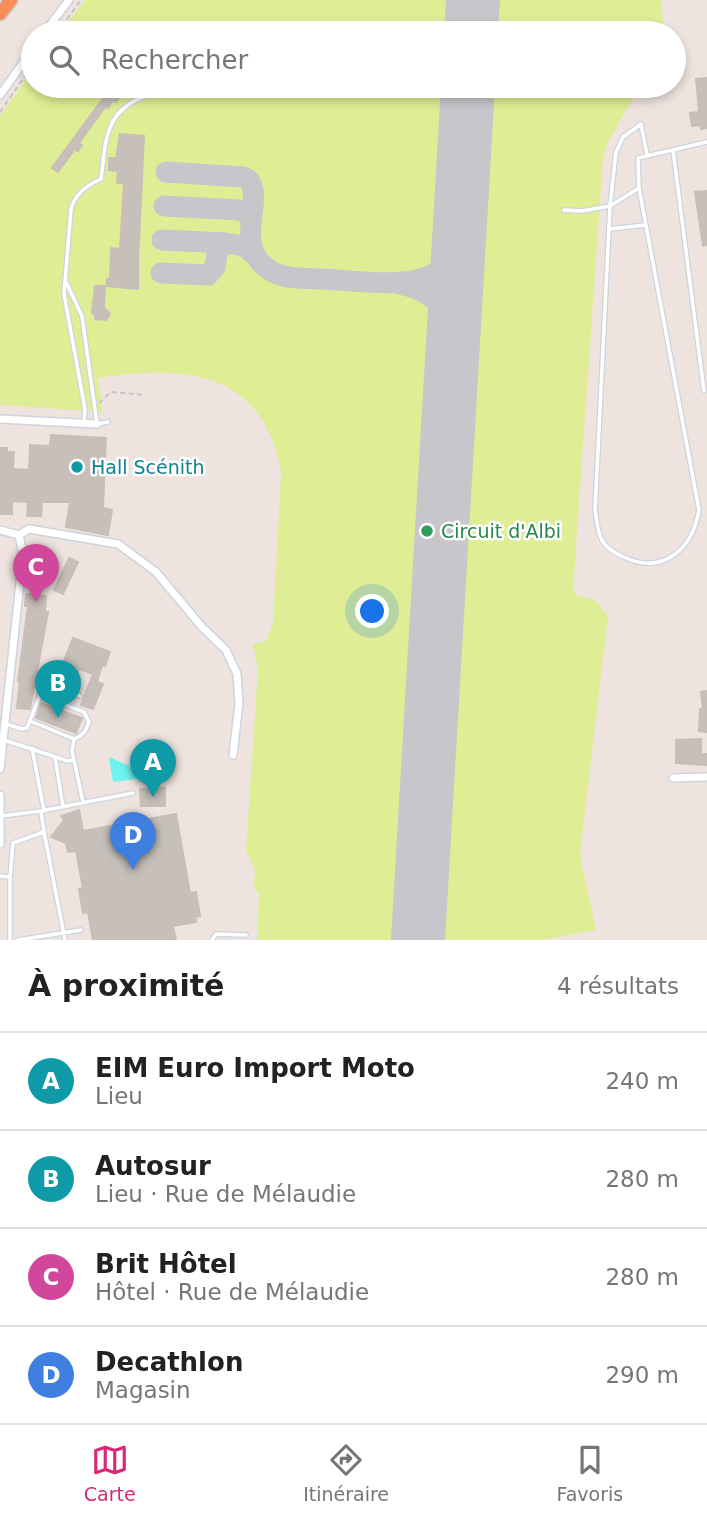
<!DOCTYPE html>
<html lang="fr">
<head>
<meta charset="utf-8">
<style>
  body { margin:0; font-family:"DejaVu Sans",sans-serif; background:#f6f6f6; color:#222 }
  .you { position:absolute; left:373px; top:612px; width:24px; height:24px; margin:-18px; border:5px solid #fff; border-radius:50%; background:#1a73e8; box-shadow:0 0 0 10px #1a73e833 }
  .badge { display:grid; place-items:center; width:46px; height:46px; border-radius:50%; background:#db2777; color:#fff; font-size:23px; font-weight:700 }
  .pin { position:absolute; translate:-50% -58px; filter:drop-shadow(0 2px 4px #0008) }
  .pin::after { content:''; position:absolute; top:37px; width:24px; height:21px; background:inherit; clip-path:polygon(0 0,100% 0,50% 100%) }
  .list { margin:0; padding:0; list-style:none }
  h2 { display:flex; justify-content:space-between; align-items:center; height:91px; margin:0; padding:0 28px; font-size:30px }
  h2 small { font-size:23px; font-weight:400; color:#767676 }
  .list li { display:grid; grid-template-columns:46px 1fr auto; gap:21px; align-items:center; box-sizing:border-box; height:98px; padding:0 28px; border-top:2px solid #e0e0e0 }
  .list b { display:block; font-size:26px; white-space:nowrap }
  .list p { margin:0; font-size:23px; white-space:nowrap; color:#767676 }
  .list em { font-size:23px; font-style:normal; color:#767676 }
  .icon { flex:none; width:38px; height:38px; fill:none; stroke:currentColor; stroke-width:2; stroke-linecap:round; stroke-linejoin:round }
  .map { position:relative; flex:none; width:707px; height:940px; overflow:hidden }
  .search { position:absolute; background:#fff; box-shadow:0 4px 10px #0003; left:21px; right:21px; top:21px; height:77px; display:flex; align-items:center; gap:18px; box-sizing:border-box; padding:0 24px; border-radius:38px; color:#767676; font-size:26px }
  .sheet { height:483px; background:#fff }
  nav { display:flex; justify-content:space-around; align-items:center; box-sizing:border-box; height:98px; border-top:2px solid #e0e0e0; background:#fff; font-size:19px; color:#767676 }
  nav a { display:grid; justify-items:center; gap:4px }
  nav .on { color:#db2777 }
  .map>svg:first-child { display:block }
  .pitch { fill:#dfed95 }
  .water { fill:#6ff2f2 }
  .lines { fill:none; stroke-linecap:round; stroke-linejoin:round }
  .taxiway { stroke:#c8c6ca; stroke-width:21 }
  .runway { stroke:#c8c6ca; stroke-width:54 }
  .building { fill:#c6bfba; stroke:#cabeb8; stroke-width:2 }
  .service-casing { stroke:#ccd4de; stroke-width:6 }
  .minor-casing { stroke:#ccd4de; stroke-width:10 }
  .trunk-casing { stroke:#c4c4c4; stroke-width:15 }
  .path { stroke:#c4c4c4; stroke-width:2; stroke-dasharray:5 3.5; stroke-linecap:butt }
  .service { stroke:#fff; stroke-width:3.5 }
  .minor { stroke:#fff; stroke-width:7 }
  .trunk { stroke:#fa8e5a; stroke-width:12 }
  .culture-dot { fill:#0f9aa8; stroke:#fff; stroke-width:2.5 }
  .leisure-dot { fill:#2e9e5b; stroke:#fff; stroke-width:2.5 }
  .labels { text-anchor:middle; stroke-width:5; stroke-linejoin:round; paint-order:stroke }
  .culture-label { font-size:19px; fill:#0d838f; stroke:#fff; text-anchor:start }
  .leisure-label { font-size:19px; fill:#27864d; stroke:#fff; text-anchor:start }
</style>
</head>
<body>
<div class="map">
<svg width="707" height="940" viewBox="0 0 707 940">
  <rect width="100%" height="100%" fill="#eee3de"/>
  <!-- pitch -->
  <path class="pitch" d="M85,0H661L664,33H60Z
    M33,70V86H640L607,144L603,158L573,591L576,595L596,601L608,617L580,855L596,930L541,940H257L259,893L254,888L255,871L246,851L258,669L253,644L266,641L273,623L281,472C263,370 183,365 98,378L103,412L0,405V116Z"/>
  <!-- water -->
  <path class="water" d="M109,757L143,772L144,778L113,782Z"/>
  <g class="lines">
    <!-- taxiway -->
    <path class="taxiway" d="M166,172L243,177L249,180C263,201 238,236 260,262C265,267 271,272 277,274C292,280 310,278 325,279C358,281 412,290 440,270C454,260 456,243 459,228
      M164,206L240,210L248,214L251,220
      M162,240L226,243
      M161,273L208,275L215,267L218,248L225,243L244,246L256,256
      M400,284C432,291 445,304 453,335"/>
    <!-- runway -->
    <path class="runway" d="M471,33L473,0
      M418,940L468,86"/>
  </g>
  <!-- building -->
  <path class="building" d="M707,78V128L701,129L700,125L692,126L690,113L699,112L696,79Z
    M112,86H132L125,95L123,93L116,102L113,100L108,108L106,106L79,143L82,145L78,151L75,149L58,172L52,168Z
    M120,134L144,136L138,262V289L107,286V279H110L111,248L120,249L124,183H117L118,171L109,170V158H116Z
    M707,191V245L703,246L695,192Z
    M95,286H105L104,308L110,314L106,320L95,319V314L92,313Z
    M51,435L106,438L103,508L112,510L108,535L66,527L70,502H42L41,516H27L28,502L12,501V514H0L1,448H7V452H14L13,469L29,470L30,445L50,446Z
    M69,558L78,562L63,594L54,590Z
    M26,594L46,596L45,612H48L30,709L17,708L20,681H18L28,606H25Z
    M73,638L110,652L105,666L102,665L97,682L103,684L93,709L81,705L93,674L79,669L76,676L69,673L72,666L63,663Z
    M707,691V732L699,731L700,709H703L701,692Z
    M41,703L82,718L76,733L36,718Z
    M701,739V754H707V765L676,763V740Z
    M165,788V806H141L140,789Z
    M79,810L83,831L176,814L190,893L196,892L200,916L195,917L196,922L173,926L176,940H93L88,912L83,913L79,889L83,888L76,851L68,852L66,843L51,837L64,820L61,816Z"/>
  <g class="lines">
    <defs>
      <path id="service" d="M673,150L704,391
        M639,188L638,158L707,142
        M610,206L616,152L623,137L641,124L647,155
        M564,210L582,211L610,206L595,511C597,519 597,530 601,538C605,548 616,554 626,558C665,575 693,547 699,510L639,188L610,206
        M609,229L646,225
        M66,282L82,316L97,424L108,422
        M84,421L85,409L64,294L71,209C75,194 87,185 101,179C106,140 104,112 145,96
        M40,695C55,686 65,689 80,696
        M6,724L22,729L27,728L40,695L84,712L89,722C86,731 83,736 74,739L30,721
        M74,739L72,751L83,802
        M4,740L68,761L74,760
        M32,748L44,811
        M55,757L63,807
        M1,816L41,811L133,793
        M44,832L65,940
        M0,876L10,877
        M10,940V877L13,843L44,832L41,811
        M18,940L81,930
        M212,940L216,934L246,935"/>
      <path id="minor" d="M44,33L69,0
        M0,95L33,49
        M0,419L97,424
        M0,530L19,535
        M19,535L29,529L118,544L156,572L202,627L226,650L237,674L239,703L233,755
        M0,769L23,554L19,535
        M673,778L707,777
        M0,795V844"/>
      <path id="trunk" d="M0,14L11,0"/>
    </defs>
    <!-- service casing -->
    <use href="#service" class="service-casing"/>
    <!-- minor casing -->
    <use href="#minor" class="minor-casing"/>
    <!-- trunk casing -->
    <use href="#trunk" class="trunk-casing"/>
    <!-- path -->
    <path class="path" d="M57,33L81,0
      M0,112L33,65
      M99,403L111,392L145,395"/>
    <!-- service -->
    <use href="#service" class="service"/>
    <!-- minor -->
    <use href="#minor" class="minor"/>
    <!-- trunk -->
    <use href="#trunk" class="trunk"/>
  </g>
  <!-- markers -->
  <circle class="culture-dot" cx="77" cy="467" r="7"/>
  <circle class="leisure-dot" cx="427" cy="531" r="7"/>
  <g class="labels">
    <!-- culture labels -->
    <g class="culture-label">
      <text x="91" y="474">Hall Scénith</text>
    </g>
    <!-- leisure labels -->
    <g class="leisure-label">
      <text x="441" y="538">Circuit d'Albi</text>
    </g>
  </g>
</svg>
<div class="you"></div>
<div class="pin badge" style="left:153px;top:797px;background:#0f9aa8">A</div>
<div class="pin badge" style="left:58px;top:718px;background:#0f9aa8">B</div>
<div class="pin badge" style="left:36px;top:602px;background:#d1479c">C</div>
<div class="pin badge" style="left:133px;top:870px;background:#3f7fe0">D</div>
<div class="search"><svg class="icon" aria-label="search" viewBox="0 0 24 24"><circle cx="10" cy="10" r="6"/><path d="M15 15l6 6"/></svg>Rechercher</div>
</div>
<section class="sheet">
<h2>À proximité<small>4 résultats</small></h2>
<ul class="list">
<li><span class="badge" style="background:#0f9aa8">A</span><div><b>EIM Euro Import Moto</b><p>Lieu</p></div><em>240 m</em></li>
<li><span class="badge" style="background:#0f9aa8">B</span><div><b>Autosur</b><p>Lieu · Rue de Mélaudie</p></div><em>280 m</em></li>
<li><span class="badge" style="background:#d1479c">C</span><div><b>Brit Hôtel</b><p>Hôtel · Rue de Mélaudie</p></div><em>280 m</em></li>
<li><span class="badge" style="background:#3f7fe0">D</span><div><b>Decathlon</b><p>Magasin</p></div><em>290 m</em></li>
</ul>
</section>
<nav>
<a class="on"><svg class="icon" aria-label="map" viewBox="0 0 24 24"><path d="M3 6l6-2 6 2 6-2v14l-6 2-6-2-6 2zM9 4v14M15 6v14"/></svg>Carte</a>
<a><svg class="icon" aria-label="directions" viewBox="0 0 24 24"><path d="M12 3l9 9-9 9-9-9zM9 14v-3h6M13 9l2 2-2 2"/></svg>Itinéraire</a>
<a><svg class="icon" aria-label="saved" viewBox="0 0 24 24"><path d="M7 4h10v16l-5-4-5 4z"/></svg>Favoris</a>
</nav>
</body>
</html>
